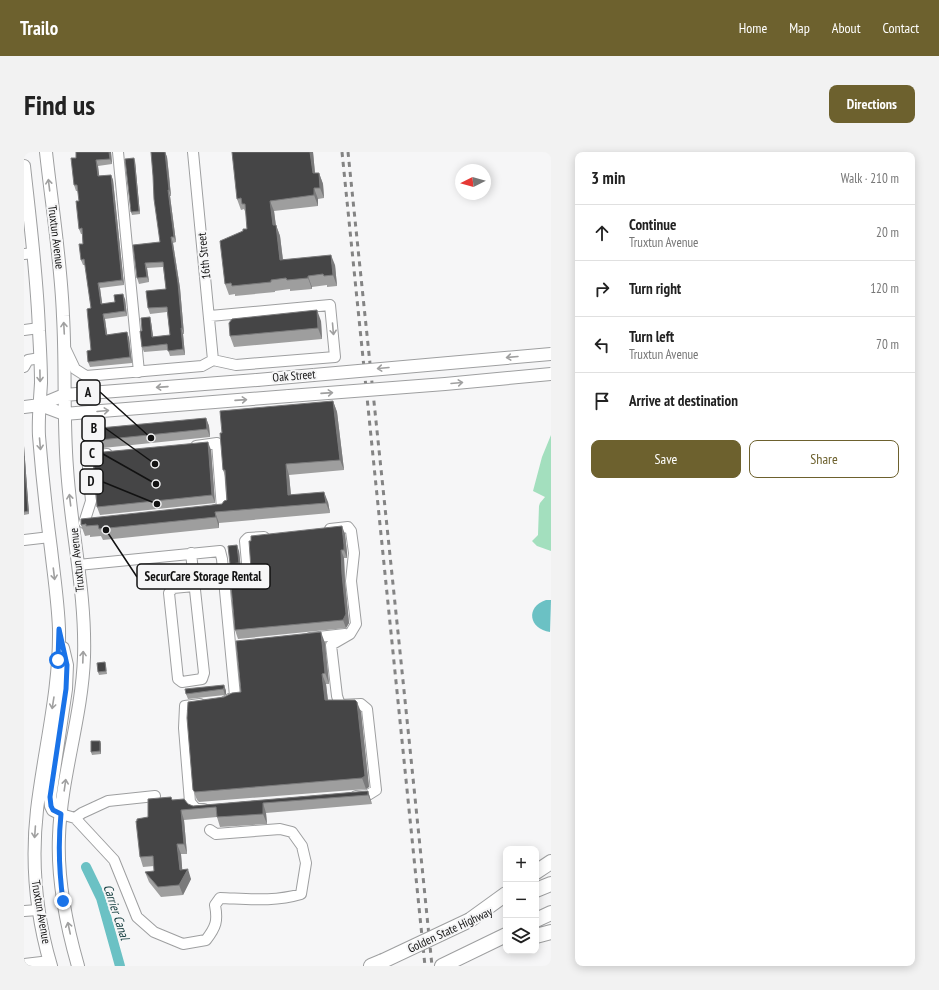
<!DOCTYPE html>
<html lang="en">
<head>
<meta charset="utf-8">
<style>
  body { margin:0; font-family:"PT Sans Narrow",sans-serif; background:#f2f2f2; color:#222 }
  .controls { position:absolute; right:12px; bottom:12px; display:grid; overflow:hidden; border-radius:8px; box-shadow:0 2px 10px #0003 }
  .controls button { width:36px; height:36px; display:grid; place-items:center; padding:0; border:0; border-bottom:1px solid #e0e0e0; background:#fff; color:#222; font:20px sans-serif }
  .compass { position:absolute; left:431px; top:12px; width:36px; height:36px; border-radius:50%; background:#fff; box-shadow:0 2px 10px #0003; rotate:264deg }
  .stop { position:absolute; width:12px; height:12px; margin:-9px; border:3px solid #1a73e8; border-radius:50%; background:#fff }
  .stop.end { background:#1a73e8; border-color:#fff; box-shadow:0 1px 4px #0008 }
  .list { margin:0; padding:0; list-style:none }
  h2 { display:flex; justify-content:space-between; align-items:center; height:52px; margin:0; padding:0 16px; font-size:17px }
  h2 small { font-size:13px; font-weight:400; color:#767676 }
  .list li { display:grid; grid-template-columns:26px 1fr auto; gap:12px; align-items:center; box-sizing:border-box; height:56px; padding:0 16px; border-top:1px solid #e0e0e0 }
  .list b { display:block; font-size:15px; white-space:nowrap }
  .list p { margin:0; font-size:13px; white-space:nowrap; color:#767676 }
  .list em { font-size:13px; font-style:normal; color:#767676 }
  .actions { display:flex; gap:8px; padding:12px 16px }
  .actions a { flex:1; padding:9px 0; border:1px solid #6d612e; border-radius:8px; text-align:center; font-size:14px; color:#6d612e }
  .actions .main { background:#6d612e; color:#fff }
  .icon { flex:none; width:22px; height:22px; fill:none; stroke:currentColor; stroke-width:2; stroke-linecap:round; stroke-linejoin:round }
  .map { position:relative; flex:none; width:527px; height:814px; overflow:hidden; border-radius:8px }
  header { display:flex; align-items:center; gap:24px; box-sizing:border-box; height:56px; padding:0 20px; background:#6d612e; color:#fff }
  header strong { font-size:19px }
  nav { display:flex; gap:22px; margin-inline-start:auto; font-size:14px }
  .intro { display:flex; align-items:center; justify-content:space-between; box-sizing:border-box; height:96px; padding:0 24px }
  h1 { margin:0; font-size:28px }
  .button { padding:10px 18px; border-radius:8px; background:#6d612e; color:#fff; font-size:14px; font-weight:700 }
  main { display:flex; gap:24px; padding:0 24px }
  aside { flex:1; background:#fff; border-radius:8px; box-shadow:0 2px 10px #0003 }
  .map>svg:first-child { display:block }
  .green { fill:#a3dfbe }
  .water { fill:#6bc1c4 }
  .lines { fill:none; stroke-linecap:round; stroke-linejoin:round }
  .canal { stroke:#6bc1c4; stroke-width:10 }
  .minor-casing { stroke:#9e9fa0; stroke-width:12 }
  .major-casing { stroke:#9e9fa0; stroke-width:14 }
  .highway-casing { stroke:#9e9fa0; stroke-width:16 }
  .minor { stroke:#fff; stroke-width:10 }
  .major { stroke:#fff; stroke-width:12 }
  .highway { stroke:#fff; stroke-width:14 }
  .rail { stroke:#848484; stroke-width:3; stroke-dasharray:5 5; stroke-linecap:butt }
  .major-bridge-casing { stroke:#9e9fa0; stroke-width:14; stroke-linecap:butt }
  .highway-bridge-casing { stroke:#9e9fa0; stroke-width:16; stroke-linecap:butt }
  .major-bridge { stroke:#fff; stroke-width:12 }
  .highway-bridge { stroke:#fff; stroke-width:14 }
  .wall { fill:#9e9e9e }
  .shaded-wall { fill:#7a7a7b }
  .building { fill:#454546; stroke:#7a7a7b }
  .oneway { stroke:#a0a0a0 }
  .route { stroke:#1a73e8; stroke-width:5 }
  .labels { text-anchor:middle; stroke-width:4; stroke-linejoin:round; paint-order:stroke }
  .street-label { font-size:12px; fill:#121212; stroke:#f6f6f7 }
  .water-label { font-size:13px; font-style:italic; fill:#184042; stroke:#f6f6f7 }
  .leader { fill:none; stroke:#121212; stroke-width:1.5 }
  .callout-dot { fill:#121212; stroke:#f6f6f7; stroke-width:1.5 }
  .callout { fill:#f6f6f7; stroke:#121212; stroke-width:1.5 }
  .callout-label { font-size:13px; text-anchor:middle; font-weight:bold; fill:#121212 }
</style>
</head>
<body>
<header>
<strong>Trailo</strong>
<nav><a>Home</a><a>Map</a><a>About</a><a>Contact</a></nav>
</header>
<div class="intro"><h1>Find us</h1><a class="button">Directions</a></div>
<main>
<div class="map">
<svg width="527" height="814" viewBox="0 0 527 814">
  <rect width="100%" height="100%" fill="#f6f6f7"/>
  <!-- green -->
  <path class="green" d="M527,283V399L513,394L508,389L514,383L515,354L516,351L521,345L509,339L518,305Z"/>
  <!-- water -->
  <path class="water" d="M522,448H527L526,480C505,477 501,455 522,448Z"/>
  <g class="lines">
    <!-- canal -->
    <path class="canal" d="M62,715L77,746L96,814"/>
    <defs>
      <path id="minor" d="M94,0L115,220
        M169,0L189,208
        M0,102L10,101
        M0,178L15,176
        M41,196L51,217L62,224L178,214L189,208L212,213L311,205L306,153L186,164
        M0,215L4,208L16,206
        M172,294L193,291L198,357L191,358
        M60,371L67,349L63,304L83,302
        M306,377L324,375L327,379L330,401L327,429L332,472L326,482L307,493L313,544L316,553L337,552L343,557L352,638L344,643L332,644
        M0,388L26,385
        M167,401L180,521L178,527L158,530L154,527L145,441L149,436L170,434
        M54,413L196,399L198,407L211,544L202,549
        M200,426L224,422L221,389L224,386L240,385
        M286,486L321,482
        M176,552L161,554L160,576L166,650L172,657H180
        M37,662L51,666L90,708L113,765L130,780L159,792L182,788C192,775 194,769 191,753L196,746C225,747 250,750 277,742L282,711L278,694L268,680L256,677L192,682L186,678
        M51,666L58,661L84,649L131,644
        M0,759L14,758
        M0,812L26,809"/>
      <path id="major" d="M22,0C28,55 37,109 39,164C42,215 39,265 43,316C47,379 62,441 60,505C58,565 37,624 35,684C33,728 42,772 54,814
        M0,14C6,69 13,123 15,179C16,196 17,214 17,231C16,249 14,267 15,284C18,322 22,359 27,397C30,424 34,450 35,477C36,538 20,598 13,658C7,711 12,763 27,814
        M16,253L40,262L265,244
        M0,255L16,253L40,243L233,228
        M37,662L29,658L27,654L26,645L42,537L43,513L39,496"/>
      <path id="highway" d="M512,720L527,710
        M512,738L527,732
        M446,768L482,742
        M512,768L527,761
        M512,784L527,780
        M347,814L359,809
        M418,814L482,783"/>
    </defs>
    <!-- minor casing -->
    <use href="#minor" class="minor-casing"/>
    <!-- major casing -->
    <use href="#major" class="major-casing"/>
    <!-- highway casing -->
    <use href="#highway" class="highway-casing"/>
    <!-- minor -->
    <use href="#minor" class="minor"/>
    <!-- major -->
    <use href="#major" class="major"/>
    <!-- highway -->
    <use href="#highway" class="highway"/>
    <!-- rail -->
    <path class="rail" d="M318,0L401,814
      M324,0C352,271 381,543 408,814"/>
    <defs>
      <path id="major-bridge" d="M233,228L527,202
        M265,244L421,232L527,222"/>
      <path id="highway-bridge" d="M359,809L446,768"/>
    </defs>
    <!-- major-bridge casing -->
    <use href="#major-bridge" class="major-bridge-casing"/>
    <!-- highway-bridge casing -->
    <use href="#highway-bridge" class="highway-bridge-casing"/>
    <!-- major-bridge -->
    <use href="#major-bridge" class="major-bridge"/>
    <!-- highway-bridge -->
    <use href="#highway-bridge" class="highway-bridge"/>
  </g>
  <!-- wall -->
  <path class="wall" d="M87,0L88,12L74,14L75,24L87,23L89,28L100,133L76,136L78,152L91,150L101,147L103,164L81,167L83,183L103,180L105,186L108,211L66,215L64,210L67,198V156L61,113H59L57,108L59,92L58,82H57L55,77V49L54,39H52L50,33L52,6Z
    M141,0L143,5L145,22L147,44H146L152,90L149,91L156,136L160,182H159L161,203L146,204L144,198L120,200L118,195V179L127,170L129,185L146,183L143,160L126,162L124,156L142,137L139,115L123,116L125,130L115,132L113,126L109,93L136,90L129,24Z
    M208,0H289L291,21H295L299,32L300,46L294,47V54L250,59L252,73L256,84L259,107L311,113L313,134L303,135V133L288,135V137L266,139V137L251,139V140L211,144V142L205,143L201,132L219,79L223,77L222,62L220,57L217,58L213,47Z
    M111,9L116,62L108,63L107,60Z
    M297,169L298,187L210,195L206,184Z
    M309,249L313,260L320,318L265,323L267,343L304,350L306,361L195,371V376L79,388L77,384L66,385V383L61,384L57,373L198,352L203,348L202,326L199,318L198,281Z
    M182,266L185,274L186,285L69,297L66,289Z
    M0,294L5,362L0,363V364Z
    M187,298L191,351L76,363L73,355Z
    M321,382L323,401V406H320L321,430L325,471L322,476L214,487L211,478L222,420Z
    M215,399L217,417L208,418L206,412Z
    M301,491L305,532H302L304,548L337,560L345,635L342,637L175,650L173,648L169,638L200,545L217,540Z
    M81,510L82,513L83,522L75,523L74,520Z
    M200,533L202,539V542L201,543L164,547L162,542Z
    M76,589L77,592V602L68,603L67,600Z
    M344,639L347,649L348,652L242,661L243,672L196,675L193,665L160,668L163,702H157L158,718L167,727L159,743L137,745L125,730L121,720L130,719V714L119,715L116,705L124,665L147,645L148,648L164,652L169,654Z"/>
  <!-- shaded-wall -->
  <path class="shaded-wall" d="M85,0H87L88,12L86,7Z
    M141,0L143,5L147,44L145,38Z
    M286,0H289L292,32L289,21Z
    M110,6L111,9L116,62L115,59Z
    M72,8L74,14L76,30L74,24Z
    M295,21L299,32L300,46L296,36Z
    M87,23L89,28L100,133L98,128Z
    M290,36L294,47V54L290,43Z
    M144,38L146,44L152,90L150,85Z
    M246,49L250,59L253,84L249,73Z
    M252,73L256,84L260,118L256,108Z
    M147,85L149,91L156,136L160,182L158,176Z
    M307,103L311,113L313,134L309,123Z
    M121,111L123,116L125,130L123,125Z
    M284,124L288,135V137L284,126Z
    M74,131L76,136L79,157L77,152Z
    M99,142L101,147L103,164L101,159Z
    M293,158L297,169L298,187L294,176Z
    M79,162L81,167L84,188L82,183Z
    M126,165L127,170L130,190L128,185Z
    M157,176L159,182L161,203L159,197Z
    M103,180L105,186L108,211L106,205Z
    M309,249L313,260L320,318L316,308Z
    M182,266L185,274L186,285L183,277Z
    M184,290L187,298L191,351L188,343Z
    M0,294L5,362L4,359L0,304Z
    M262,312L265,323L268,354L264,343Z
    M300,340L304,350L306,361L302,351Z
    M191,360L195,371V376L192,365Z
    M318,374L321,382L323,401V406L320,398Z
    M213,393L215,399L217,417L215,411Z
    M317,398L320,406L321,430L325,471L322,476L319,468Z
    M297,480L301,491L305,532L301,521Z
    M298,522L302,532L305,559L301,548Z
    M200,533L202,539V542L201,543L199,537Z
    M333,550L337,560L345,635L342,637L338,626Z
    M76,589L77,592V602L76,599Z
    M344,639L347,649L348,652L344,643Z
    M239,651L242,661L243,672L239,662Z
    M157,658L160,668L163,702L160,692Z
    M153,692L157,702L159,726L164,717L167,727L159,743L155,733L156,718Z"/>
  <!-- building -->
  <path class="building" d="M52,0H85L86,7L72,8L74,24L87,23L98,128L74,131L77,152L91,150L90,143L99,142L101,159L79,162L82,183L103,180L106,205L64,210L63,199L67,198L63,157L67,156L60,107L57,108L55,92H59L58,76L55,77L52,49H55L53,33H50L47,6H52Z
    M127,0H141L145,38H144L150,85H147L154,131L158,176H157L159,197L144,199L143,192L118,195L116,179H118L117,166L126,165L128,185L146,183L143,155L124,156L122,139L142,137L139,110L121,111L123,125L113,126L109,93L136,90L130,47L129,24Z
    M208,0H286L289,21H295L296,36H290V43L246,49L249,73H252L256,108L307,103L309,123L300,124L299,122L284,124V126L263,128L262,126L247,128V130L208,134L207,131L201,132L196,89L219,79V77H223L221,52H218L217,46L213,47Z
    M110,6L115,59L107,60L101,7Z
    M293,158L294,176L206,184L205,171L208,167Z
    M309,249L316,308L262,312L264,343L300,340L302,351L191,360L192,365L75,377L74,373L62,374V372L57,373V367L198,352L200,349L203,348L201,318H199L196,281H198L196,259Z
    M182,266L183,277L66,289L65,277Z
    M184,290L188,343L73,355L69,301Z
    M0,304L4,359L0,360Z
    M318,374L320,393V398H317L318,422L322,462L319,468L211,478L206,423L222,420L227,417L225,389H227V384Z
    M213,393L215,411L206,412L204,394Z
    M297,480L301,521L298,522L301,548H331L333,550L341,624L338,626L171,640L169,638L163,566L164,550L200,545L208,541L217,540L212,489Z
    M81,510L82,519L74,520L73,511Z
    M200,533V536L199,537L162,542L161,537Z
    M67,589H76V599L67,600Z
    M344,639V643L239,651V662L193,665L192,655L157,658L160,692H153L156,718L164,717L155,733L134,735L121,720L130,719L129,704L116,705L112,669H113V667L124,665V647L147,645L148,648L160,647L164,652L169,654Z"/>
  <!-- one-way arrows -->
  <defs><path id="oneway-shaft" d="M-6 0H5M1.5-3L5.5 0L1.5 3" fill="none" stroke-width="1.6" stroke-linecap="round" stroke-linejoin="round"/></defs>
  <g class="oneway">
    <use href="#oneway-shaft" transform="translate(25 33) rotate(-97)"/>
    <use href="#oneway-shaft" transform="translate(40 176) rotate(-93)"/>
    <use href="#oneway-shaft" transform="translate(309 177) rotate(85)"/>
    <use href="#oneway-shaft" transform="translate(488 205) rotate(175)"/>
    <use href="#oneway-shaft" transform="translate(359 216) rotate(175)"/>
    <use href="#oneway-shaft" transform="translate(16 224) rotate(89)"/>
    <use href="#oneway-shaft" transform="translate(433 231) rotate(-5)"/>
    <use href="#oneway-shaft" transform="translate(138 235) rotate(176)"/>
    <use href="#oneway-shaft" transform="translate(303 241) rotate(-4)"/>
    <use href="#oneway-shaft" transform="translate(217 248) rotate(-4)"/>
    <use href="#oneway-shaft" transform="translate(79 259) rotate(-5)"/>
    <use href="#oneway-shaft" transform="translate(16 292) rotate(85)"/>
    <use href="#oneway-shaft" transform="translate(46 348) rotate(-97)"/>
    <use href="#oneway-shaft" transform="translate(30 422) rotate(83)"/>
    <use href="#oneway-shaft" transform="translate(59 505) rotate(-88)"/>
    <use href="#oneway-shaft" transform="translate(29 551) rotate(99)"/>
    <use href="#oneway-shaft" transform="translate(41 633) rotate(-82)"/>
    <use href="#oneway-shaft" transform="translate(11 680) rotate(94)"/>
    <use href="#oneway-shaft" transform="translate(45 776) rotate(-102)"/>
  </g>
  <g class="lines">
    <!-- route -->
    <path class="route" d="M34,508L35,477L43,513L42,537L26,645L27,654L29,658L37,662C34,691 35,719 39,749"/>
  </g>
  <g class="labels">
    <!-- street labels -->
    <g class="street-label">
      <text transform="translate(32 85) rotate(83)" y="4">Truxtun Avenue</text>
      <text transform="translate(180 104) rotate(-96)" y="4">16th Street</text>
      <text transform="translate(270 224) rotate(-5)" y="4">Oak Street</text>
      <text transform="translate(53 408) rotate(-96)" y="4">Truxtun Avenue</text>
      <text transform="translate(17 760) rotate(80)" y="4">Truxtun Avenue</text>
      <text transform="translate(426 778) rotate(-25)" y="4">Golden State Highway</text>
    </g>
    <!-- water labels -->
    <g class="water-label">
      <text transform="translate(93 760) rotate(72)" y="5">Carrier Canal</text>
    </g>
  </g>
  <!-- callouts -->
  <path class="leader" d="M127 286L76 240M131 312L81 276M132 332L79 302M133 352L79 330M82 378L113 425"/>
  <g class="callout-dot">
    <circle cx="127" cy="286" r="4"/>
    <circle cx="131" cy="312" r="4"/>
    <circle cx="132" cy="332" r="4"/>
    <circle cx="133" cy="352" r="4"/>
    <circle cx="82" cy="378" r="4"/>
  </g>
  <g class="callout">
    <rect x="53" y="228" width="23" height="25" rx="4"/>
    <rect x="58" y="264" width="23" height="25" rx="4"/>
    <rect x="57" y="289" width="22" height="25" rx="4"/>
    <rect x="56" y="317" width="23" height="25" rx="4"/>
    <rect x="113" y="412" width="133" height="25" rx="4"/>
  </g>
  <g class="callout-label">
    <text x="64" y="245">A</text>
    <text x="70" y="281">B</text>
    <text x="68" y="306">C</text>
    <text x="67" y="334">D</text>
    <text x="179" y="429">SecurCare Storage Rental</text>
  </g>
</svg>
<div class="controls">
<button>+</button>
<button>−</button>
<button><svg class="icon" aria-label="layers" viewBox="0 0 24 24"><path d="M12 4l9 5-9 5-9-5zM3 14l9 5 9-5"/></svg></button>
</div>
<svg class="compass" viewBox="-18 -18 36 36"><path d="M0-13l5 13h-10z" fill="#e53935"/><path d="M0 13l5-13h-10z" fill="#767676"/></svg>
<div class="stop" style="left:34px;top:508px"></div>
<div class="stop end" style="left:39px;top:749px"></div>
</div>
<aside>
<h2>3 min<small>Walk · 210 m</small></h2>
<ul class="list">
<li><svg class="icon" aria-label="ahead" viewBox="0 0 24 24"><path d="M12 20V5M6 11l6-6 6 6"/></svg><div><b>Continue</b><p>Truxtun Avenue</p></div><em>20 m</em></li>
<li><svg class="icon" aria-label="right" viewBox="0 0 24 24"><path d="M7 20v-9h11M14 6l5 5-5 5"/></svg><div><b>Turn right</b></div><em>120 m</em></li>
<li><svg class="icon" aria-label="left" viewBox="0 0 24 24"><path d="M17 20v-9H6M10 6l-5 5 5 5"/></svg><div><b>Turn left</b><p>Truxtun Avenue</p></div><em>70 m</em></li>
<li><svg class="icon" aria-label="arrive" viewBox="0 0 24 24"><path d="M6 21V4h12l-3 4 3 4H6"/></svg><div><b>Arrive at destination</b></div></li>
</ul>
<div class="actions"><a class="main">Save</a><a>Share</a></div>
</aside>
</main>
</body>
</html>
